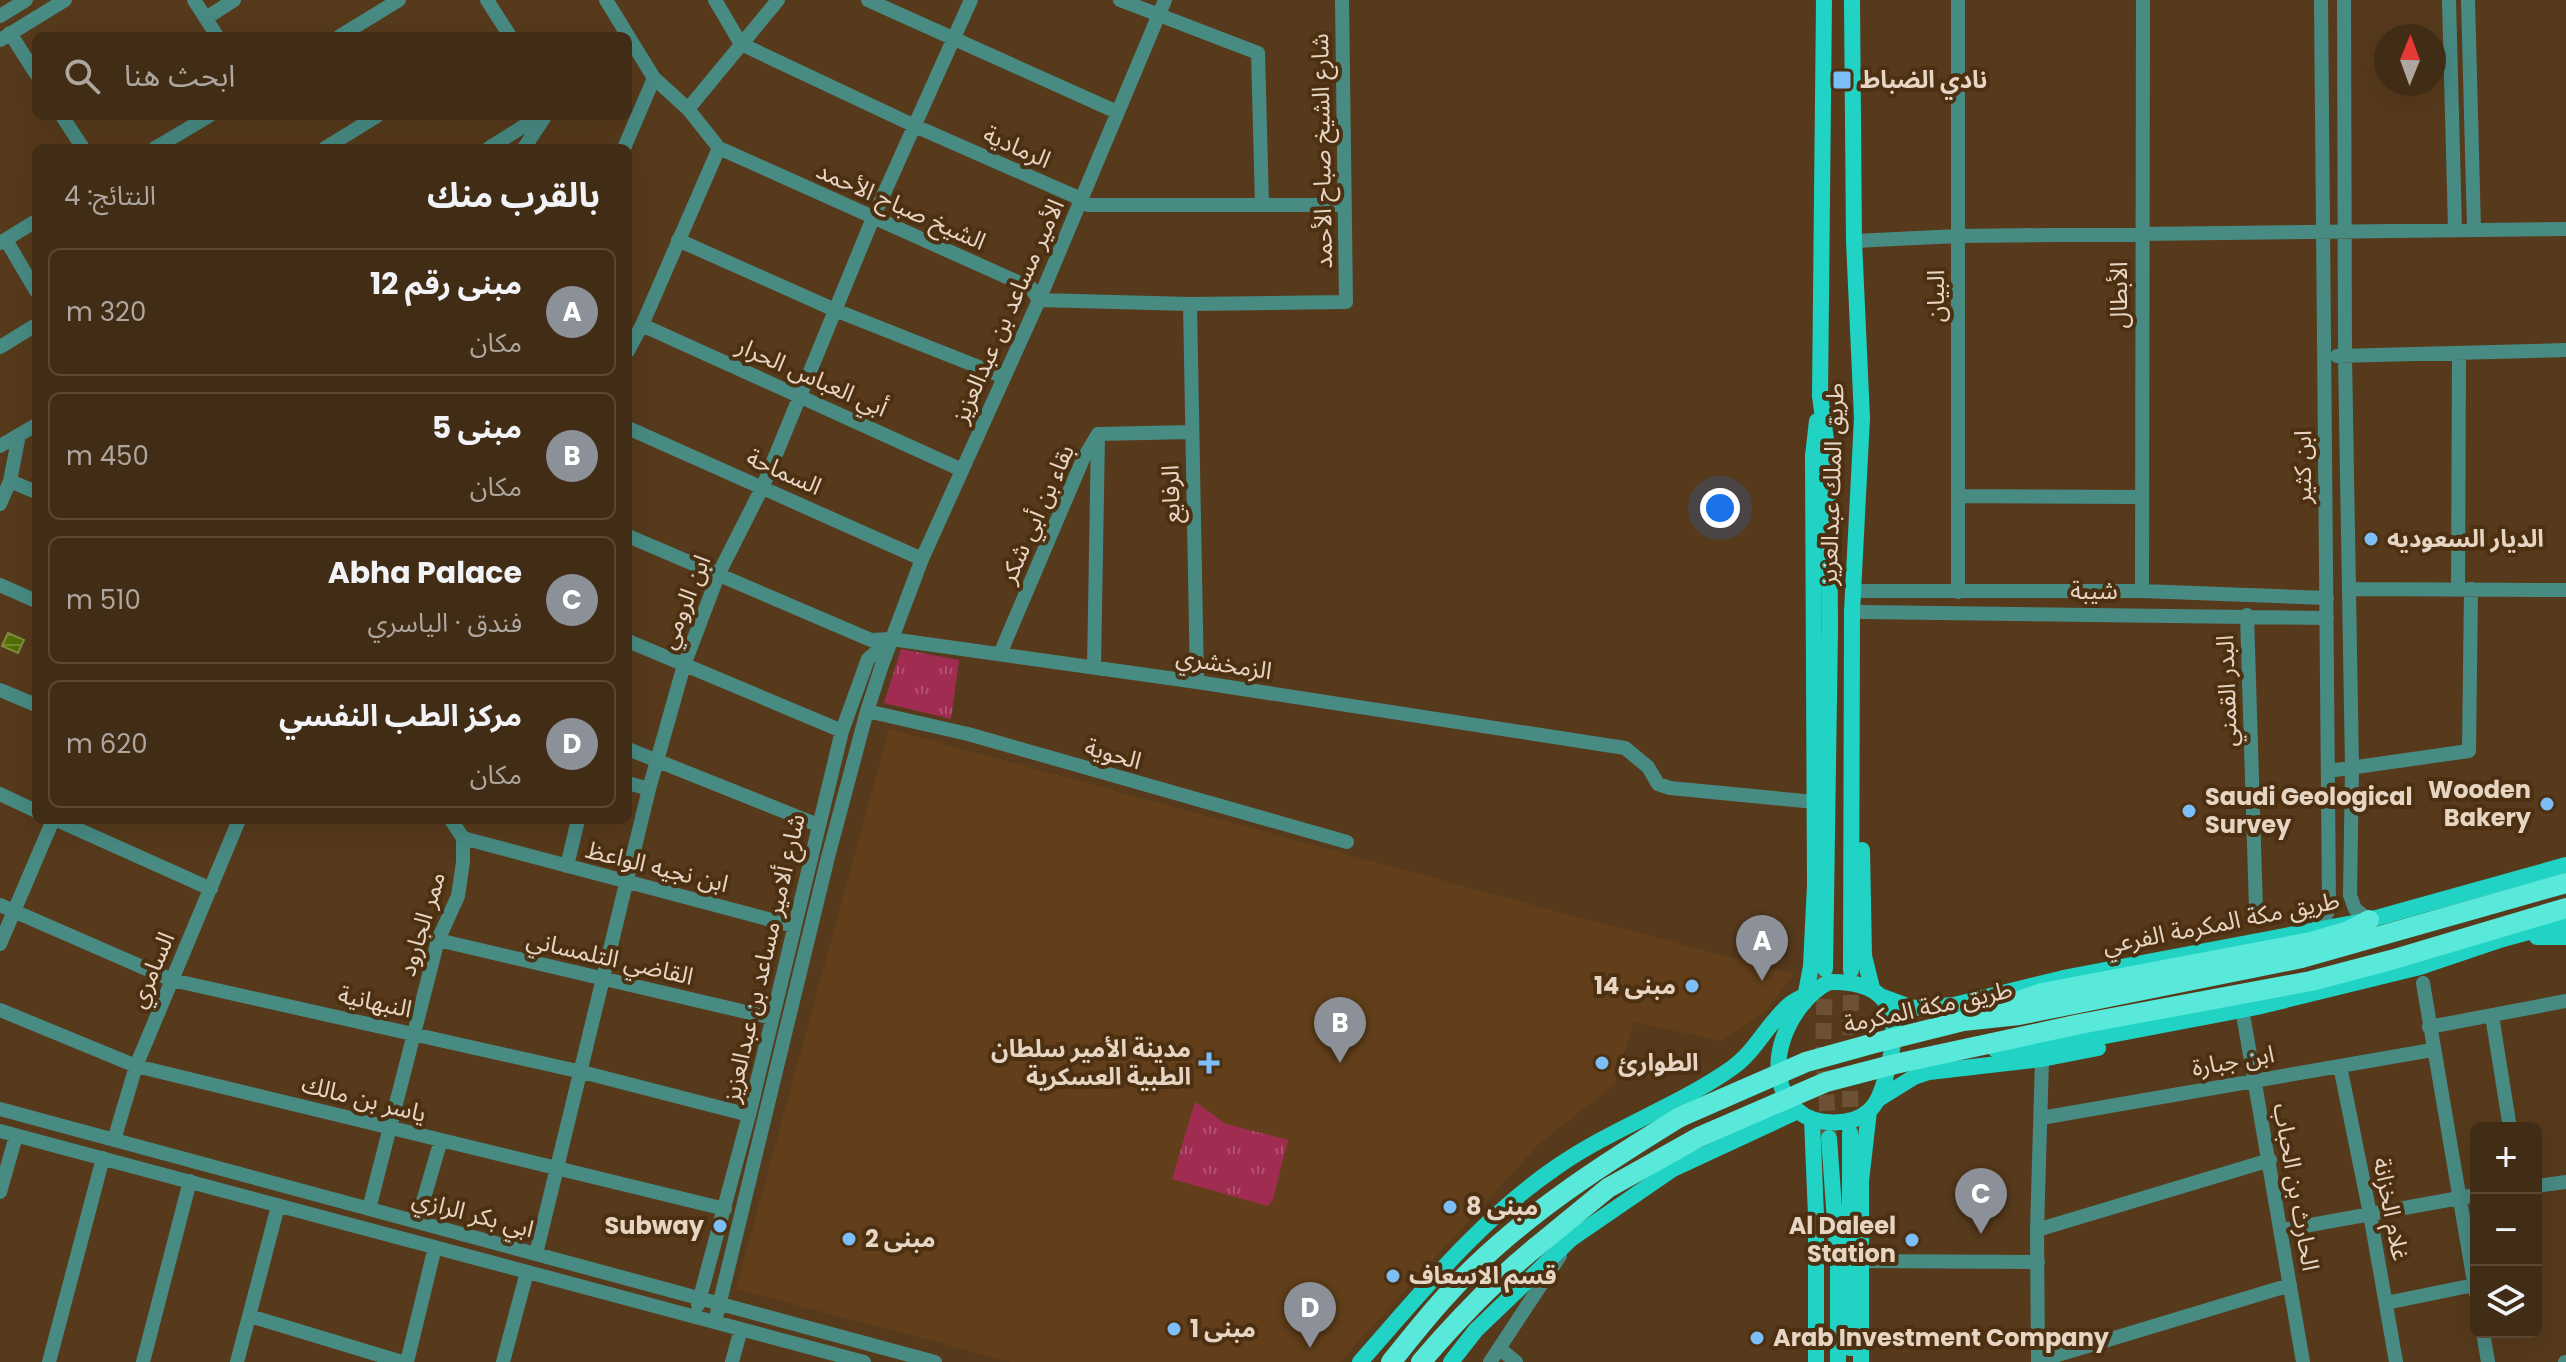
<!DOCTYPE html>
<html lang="ar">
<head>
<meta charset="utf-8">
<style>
  body { margin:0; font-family:Poppins,"Noto Sans Arabic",sans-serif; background:#48341e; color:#f1f3f6; direction:rtl }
  .controls { position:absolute; right:24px; bottom:24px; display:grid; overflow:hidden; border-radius:12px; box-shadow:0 8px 32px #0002 }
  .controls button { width:72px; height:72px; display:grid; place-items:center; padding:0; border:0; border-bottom:2px solid #5a4834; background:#412c15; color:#f1f3f6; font:40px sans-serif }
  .compass { position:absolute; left:2374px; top:24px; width:72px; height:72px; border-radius:50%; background:#412c15; box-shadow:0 8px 32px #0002; rotate:1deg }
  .you { position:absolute; left:1720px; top:508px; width:28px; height:28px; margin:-20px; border:6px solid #fff; border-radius:50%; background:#1a73e8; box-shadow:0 0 0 12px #1a73e833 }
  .badge { display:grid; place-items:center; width:52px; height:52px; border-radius:50%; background:#8c9099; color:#fff; font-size:26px; font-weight:700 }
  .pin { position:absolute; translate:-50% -66px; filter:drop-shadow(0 2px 4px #0008) }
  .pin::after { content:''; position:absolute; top:42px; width:28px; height:24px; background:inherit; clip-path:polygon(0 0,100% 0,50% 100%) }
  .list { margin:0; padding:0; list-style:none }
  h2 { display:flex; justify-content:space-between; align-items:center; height:104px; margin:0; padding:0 32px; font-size:34px }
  h2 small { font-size:26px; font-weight:400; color:#aea7a0 }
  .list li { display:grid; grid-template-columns:52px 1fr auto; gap:24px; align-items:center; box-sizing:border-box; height:128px; margin:0 16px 16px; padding:0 16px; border:2px solid #5a4834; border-radius:12px }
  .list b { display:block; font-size:30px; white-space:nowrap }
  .list p { margin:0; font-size:26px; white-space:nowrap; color:#aea7a0 }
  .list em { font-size:26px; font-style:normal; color:#aea7a0 }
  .icon { flex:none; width:44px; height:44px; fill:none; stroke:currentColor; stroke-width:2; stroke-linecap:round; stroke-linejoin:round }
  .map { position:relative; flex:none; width:2566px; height:1362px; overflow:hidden; direction:ltr }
  .search { position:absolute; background:#412c15; box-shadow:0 8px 32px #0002; left:32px; top:32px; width:600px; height:88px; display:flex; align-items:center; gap:20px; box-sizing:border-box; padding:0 28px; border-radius:12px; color:#aea7a0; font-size:30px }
  .panel { position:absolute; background:#412c15; box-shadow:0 8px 32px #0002; left:32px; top:144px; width:600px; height:680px; border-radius:12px; direction:rtl }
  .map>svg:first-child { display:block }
  .built { fill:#623f1a }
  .park { fill:url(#park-tufts) }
  .water { fill:url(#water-rules); stroke:#7f8e3e; stroke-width:2 }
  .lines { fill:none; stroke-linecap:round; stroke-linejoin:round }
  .major-tunnel { stroke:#6d5135; stroke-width:16; stroke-dasharray:16 8; stroke-linecap:butt }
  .minor { stroke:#488b83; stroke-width:14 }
  .major { stroke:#21d3c4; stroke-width:16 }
  .highway { stroke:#59e9da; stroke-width:20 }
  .highway-bridge { stroke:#59e9da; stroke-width:20 }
  .poi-dot { fill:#7bbef8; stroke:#4c3011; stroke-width:3 }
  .labels { text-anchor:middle; stroke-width:8; stroke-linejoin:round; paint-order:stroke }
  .poi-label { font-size:24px; font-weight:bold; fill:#e7d5c4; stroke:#4c3011; text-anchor:start }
  .street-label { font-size:24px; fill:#e7d5c4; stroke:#4c3011 }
</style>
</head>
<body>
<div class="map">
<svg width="2566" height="1362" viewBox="0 0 2566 1362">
  <defs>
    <pattern id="park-tufts" width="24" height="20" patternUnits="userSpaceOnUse" patternTransform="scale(2)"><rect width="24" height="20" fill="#a12c52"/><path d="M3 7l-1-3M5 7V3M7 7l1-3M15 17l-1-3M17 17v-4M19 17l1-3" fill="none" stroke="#b25471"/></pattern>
    <pattern id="water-rules" width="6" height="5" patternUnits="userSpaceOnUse" patternTransform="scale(2)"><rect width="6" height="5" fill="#526f04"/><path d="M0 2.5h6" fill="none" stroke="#738933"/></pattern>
  </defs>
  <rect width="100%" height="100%" fill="#573a1c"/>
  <!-- built -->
  <path class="built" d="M889,729L1551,910L1794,974L1764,1013L1721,1041L1634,1022L1614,1085L1539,1144L1340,1362H1012L736,1289Z"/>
  <!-- park -->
  <path class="park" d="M901,649L959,660L951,719L884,703Z
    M1195,1102L1226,1124L1288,1140L1273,1199L1268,1206L1172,1179Z"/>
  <!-- water -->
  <path class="water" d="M8,633L24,640L18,653L2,646Z"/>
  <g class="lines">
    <!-- major-tunnel -->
    <path class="major-tunnel" d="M1825,975L1823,1051L1829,1135
      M1850,1131L1851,970"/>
    <!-- minor -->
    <path class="minor" d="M194,0L217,36
      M487,0L510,36
      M606,0L654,78L688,109L719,148L1031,288L1039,300L1190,304L1346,302L1342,0
      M715,0L741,44L915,126L1081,199L1088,205H1345
      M868,0L1117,112
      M1120,0L1258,53L1262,205
      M1958,0V592
      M2344,0L2345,356L2352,767L2350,895L2355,909L2369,920
      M2449,0L2455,229
      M2468,0L2474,229
      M0,16L26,0
      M206,18L234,0
      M10,33L36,74
      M340,36L399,0
      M0,40L65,0
      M688,109L778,0
      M62,116L83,148
      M155,148L209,116
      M325,148L377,116
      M489,148L540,116
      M524,148L544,118
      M624,148L654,78
      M6,240L36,291
      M678,240L835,310L1004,377
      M1854,241L1958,236L2566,229
      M0,243L36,221
      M1190,304L1197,682
      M642,325L962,470
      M0,347L36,325
      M628,351L642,325L719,148
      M2337,356L2566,350
      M628,428L922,559
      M0,446L36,425
      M10,481L36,492
      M1959,496L2140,497
      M0,504L10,481L19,435
      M628,536L871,640L891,639L1197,682L1625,748L1648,767L1658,784L1670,788L1815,802
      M0,585L36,601
      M2349,589L2566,590
      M2458,589L2459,354
      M1862,591H2142L2327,598
      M2142,591L2143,0
      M1862,612L2327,618
      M2247,615L2256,909
      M628,641L842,731
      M1000,654L1083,459L1098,434L1192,432
      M1094,667L1098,436
      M0,690L36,705
      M867,711L968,734L1347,842
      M628,749L818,825
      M2328,771L2469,751L2471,589
      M628,783L649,789
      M0,794L36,811
      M57,820L211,889
      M451,820L463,838
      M463,838L794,926
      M567,866L578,820
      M0,905L172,980L582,1072L749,1115
      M2315,930L2327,913L2329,904L2321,0
      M438,940L772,1018
      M0,944L53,820
      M2423,983L2476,1294
      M0,1010L136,1066L725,1209
      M2492,1016L2510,1128
      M2244,1020L2303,1362
      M2429,1027L2566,1001
      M2340,1066L2370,1214L2396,1362
      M0,1109L935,1362
      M2041,1118L2432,1050
      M0,1131L864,1362
      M114,1140L136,1066L239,820
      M2536,1186L2566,1182
      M0,1192L16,1136
      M369,1209L438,940L458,896L463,862V838
      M417,1222L441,1140
      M2037,1230L2270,1160
      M2282,1230L2476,1195
      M536,1254L649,789L684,665L719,573L763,486L873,218L971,0
      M1862,1261L2038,1262
      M2386,1303L2474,1285
      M698,1305L749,1115L842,731L868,659L891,639
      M250,1316L402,1362
      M715,1322L828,857L867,711L882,665L922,559L1039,300L1165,0
      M2483,1332L2488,1362
      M1500,1349L1516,1362
      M2038,1361L2290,1285
      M49,1362L103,1158
      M143,1362L190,1181
      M237,1362L278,1206
      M407,1362L435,1247
      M503,1362L527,1272
      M732,1362L741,1329
      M1490,1362L1560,1256
      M2038,1362L2037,1230L2042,1059
      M2565,1362H2566"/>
    <!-- major -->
    <path class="major" d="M1824,0L1820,396L1829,462L1830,629L1825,969
      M1862,850L1864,956L1872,988
      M2537,937H2566
      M1851,970L1852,612L1862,418L1854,241L1852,0
      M1829,982C1892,980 1903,1017 1887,1071C1884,1084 1880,1100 1870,1110C1852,1127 1814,1126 1797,1110C1757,1074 1788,1003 1829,982Z
      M1883,997L1913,1008L1954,1005L2068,977L2369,920L2566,865
      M1804,1003L1811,966L1815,885L1813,456L1817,421
      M1995,1049L2079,1041L2257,1007L2420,967L2503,939L2566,922
      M1877,1100L1914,1077L1929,1072L2042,1059L2098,1048
      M1812,1119L1816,1216V1362
      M1850,1133V1348
      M1829,1138L1838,1263V1362
      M1360,1362C1421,1293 1481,1218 1558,1166C1613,1128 1678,1106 1732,1068C1755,1052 1768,1023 1789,1005C1795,1000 1803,997 1810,993
      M1451,1362L1476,1330L1571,1239L1673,1169L1798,1111
      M1861,1362V1181L1869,1111"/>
    <!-- highway -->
    <path class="highway" d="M1974,1017L2042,993L2311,942L2348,931L2369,920
      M1391,1362C1417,1330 1442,1298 1472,1269C1533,1209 1607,1162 1680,1117
      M1421,1362C1457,1320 1493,1282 1536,1247"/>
    <!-- highway-bridge -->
    <path class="highway-bridge" d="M1680,1117L1806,1062L1871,1044L1963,1021L2019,1015L2302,958L2566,883
      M1536,1247L1608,1188L1699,1137L1826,1082L1895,1064L2080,1024L2311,981L2391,960L2566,908"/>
  </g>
  <!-- markers -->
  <g class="poi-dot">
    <rect x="1832" y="70" width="20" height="20" rx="4"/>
    <circle cx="2371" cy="539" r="8"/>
    <circle cx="2547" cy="804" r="8"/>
    <circle cx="2189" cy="811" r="8"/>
    <circle cx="1692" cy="986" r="8"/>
    <path d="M1205 1051h8v8h8v8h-8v8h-8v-8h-8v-8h8z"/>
    <circle cx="1602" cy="1063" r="8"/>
    <circle cx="1450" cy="1207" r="8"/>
    <circle cx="720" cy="1226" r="8"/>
    <circle cx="849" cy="1239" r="8"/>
    <circle cx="1912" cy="1240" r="8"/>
    <circle cx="1393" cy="1276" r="8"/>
    <circle cx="1174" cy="1329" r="8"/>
    <circle cx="1757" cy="1338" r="8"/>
  </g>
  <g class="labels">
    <!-- poi labels -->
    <g class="poi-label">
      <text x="1860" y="88">نادي الضباط</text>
      <text x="2387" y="547">الديار السعوديه</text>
      <text x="2531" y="798" text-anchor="end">Wooden<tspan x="2531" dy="28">Bakery</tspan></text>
      <text x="2205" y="805">Saudi Geological<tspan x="2205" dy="28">Survey</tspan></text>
      <text x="1676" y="994" text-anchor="end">مبنى 14</text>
      <text x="1191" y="1057" text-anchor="end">مدينة الأمير سلطان<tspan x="1191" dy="28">الطبية العسكرية</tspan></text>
      <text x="1618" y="1071">الطوارئ</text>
      <text x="1466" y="1215">مبنى 8</text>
      <text x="704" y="1234" text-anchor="end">Subway</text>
      <text x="1896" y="1234" text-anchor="end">Al Daleel<tspan x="1896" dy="28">Station</tspan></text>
      <text x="865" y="1247">مبنى 2</text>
      <text x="1409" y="1284">قسم الاسعاف</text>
      <text x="1190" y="1337">مبنى 1</text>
      <text x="1773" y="1346">Arab Investment Company</text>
    </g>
    <!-- street labels -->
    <g class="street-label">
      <text transform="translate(1017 147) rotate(24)" y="8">الرمادية</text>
      <text transform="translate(1322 151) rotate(-91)" y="8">شارع الشيخ صباح الأحمد</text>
      <text transform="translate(901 206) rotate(24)" y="8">الشيخ صباح الأحمد</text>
      <text transform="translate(2119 295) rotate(-90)" y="8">الأبطال</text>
      <text transform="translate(1936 296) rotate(-90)" y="8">البيان</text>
      <text transform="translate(1008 311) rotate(-66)" y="8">الأمير مساعد بن عبدالعزيز</text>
      <text transform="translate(812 377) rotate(24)" y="8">أبي العباس الحرار</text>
      <text transform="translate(2303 467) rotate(-90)" y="8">ابن كثير</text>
      <text transform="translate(784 472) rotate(24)" y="8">السماحة</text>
      <text transform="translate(1832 484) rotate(-88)" y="8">طريق الملك عبدالعزيز</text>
      <text transform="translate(1171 494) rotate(-91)" y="8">الرفايع</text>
      <text transform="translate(1037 514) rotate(-66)" y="8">بقاء بن أبي شكر</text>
      <text x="2094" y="599">شيبة</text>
      <text transform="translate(685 602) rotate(-68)" y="8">ابن الرومي</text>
      <text transform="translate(1224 664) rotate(9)" y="8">الزمخشري</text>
      <text transform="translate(2227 691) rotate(-92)" y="8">البدر القمني</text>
      <text transform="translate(1113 754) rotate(16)" y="8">الحوية</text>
      <text transform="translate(657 867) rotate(14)" y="8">ابن نجيه الواعظ</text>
      <text transform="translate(2221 923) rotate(-11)" y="8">طريق مكة المكرمة الفرعي</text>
      <text transform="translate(422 924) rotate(-73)" y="8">ممر الجارود</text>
      <text transform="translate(610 958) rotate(13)" y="8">القاضي التلمساني</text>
      <text transform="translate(764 958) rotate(-77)" y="8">شارع ألامير مساعد بن عبدالعزيز</text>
      <text transform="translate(152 970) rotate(-67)" y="8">السامري</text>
      <text transform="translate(375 1002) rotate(12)" y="8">النبهانية</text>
      <text transform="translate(1928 1007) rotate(-12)" y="8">طريق مكة المكرمة</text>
      <text transform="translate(2233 1061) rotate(-10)" y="8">ابن جبارة</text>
      <text transform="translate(364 1099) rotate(14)" y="8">ياسر بن مالك</text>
      <text transform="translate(2296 1187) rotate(80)" y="8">الحارث بن الحباب</text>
      <text transform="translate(2391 1209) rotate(79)" y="8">غلام الخزانة</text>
      <text transform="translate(473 1214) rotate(15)" y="8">ابي بكر الرازي</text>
    </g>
  </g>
</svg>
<div class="controls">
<button>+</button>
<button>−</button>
<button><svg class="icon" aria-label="layers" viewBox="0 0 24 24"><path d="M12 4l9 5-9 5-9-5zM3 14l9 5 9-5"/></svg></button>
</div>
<svg class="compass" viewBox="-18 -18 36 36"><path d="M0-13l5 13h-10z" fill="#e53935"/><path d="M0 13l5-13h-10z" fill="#aea7a0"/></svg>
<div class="you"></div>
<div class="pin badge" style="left:1762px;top:981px">A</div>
<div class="pin badge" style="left:1340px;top:1063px">B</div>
<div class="pin badge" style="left:1981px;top:1234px">C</div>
<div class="pin badge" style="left:1310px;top:1348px">D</div>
<div class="search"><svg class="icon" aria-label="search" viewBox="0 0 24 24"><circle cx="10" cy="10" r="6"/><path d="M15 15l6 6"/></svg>ابحث هنا</div>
<section class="panel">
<h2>بالقرب منك<small>النتائج: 4</small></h2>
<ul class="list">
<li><span class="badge">A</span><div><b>مبنى رقم 12</b><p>مكان</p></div><em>320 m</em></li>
<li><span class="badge">B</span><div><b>مبنى 5</b><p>مكان</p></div><em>450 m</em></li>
<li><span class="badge">C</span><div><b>Abha Palace</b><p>فندق · الياسري</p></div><em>510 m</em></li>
<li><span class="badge">D</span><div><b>مركز الطب النفسي</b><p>مكان</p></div><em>620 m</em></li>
</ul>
</section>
</div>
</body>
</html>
